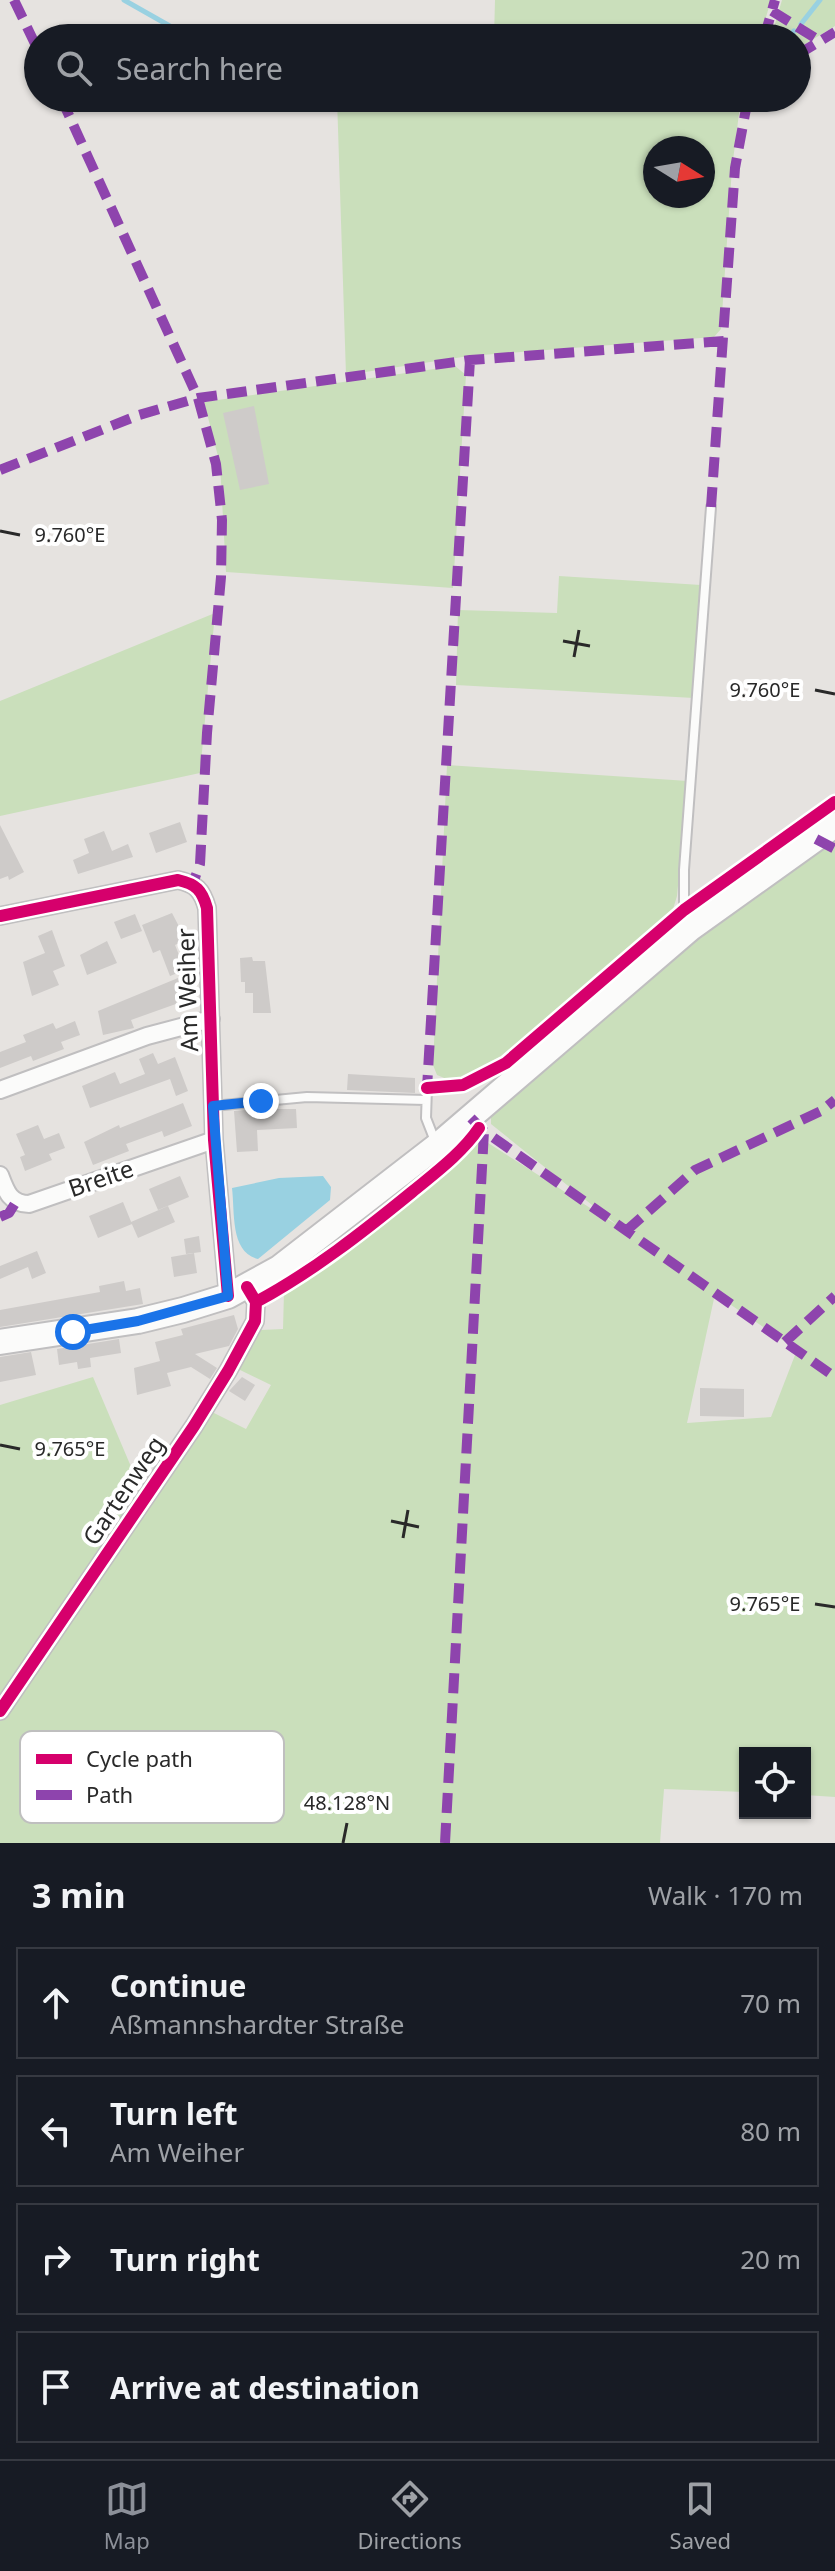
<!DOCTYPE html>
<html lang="en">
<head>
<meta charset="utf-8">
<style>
  body { margin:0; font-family:"Noto Sans",sans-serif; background:#20242c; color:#f1f3f6 }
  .controls { position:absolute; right:24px; bottom:24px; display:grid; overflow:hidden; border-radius:0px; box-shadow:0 2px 6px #0004 }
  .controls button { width:72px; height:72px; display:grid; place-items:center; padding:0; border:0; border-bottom:2px solid #363941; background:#171b24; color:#f1f3f6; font:40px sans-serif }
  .compass { position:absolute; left:643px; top:136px; width:72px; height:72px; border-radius:50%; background:#171b24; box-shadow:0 2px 6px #0004; rotate:101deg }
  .stop { position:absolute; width:24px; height:24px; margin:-18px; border:6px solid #1a73e8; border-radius:50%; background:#fff }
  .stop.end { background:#1a73e8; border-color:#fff; box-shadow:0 2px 8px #0008 }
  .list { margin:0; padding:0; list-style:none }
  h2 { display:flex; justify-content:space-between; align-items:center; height:104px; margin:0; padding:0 32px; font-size:34px }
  h2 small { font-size:26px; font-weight:400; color:#9ea1a6 }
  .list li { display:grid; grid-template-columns:52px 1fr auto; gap:24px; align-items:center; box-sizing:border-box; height:112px; margin:0 16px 16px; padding:0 16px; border:2px solid #363941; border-radius:0px }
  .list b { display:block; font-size:30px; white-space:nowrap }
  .list p { margin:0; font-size:26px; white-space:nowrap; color:#9ea1a6 }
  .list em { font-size:26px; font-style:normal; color:#9ea1a6 }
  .icon { flex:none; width:44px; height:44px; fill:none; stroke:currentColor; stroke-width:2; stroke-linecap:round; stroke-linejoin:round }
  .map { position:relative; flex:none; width:835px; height:1843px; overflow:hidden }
  .search { position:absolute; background:#171b24; box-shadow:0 2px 6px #0004; left:24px; right:24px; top:24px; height:88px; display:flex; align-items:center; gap:20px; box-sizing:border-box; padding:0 28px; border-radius:44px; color:#9ea1a6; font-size:30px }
  .sheet { height:616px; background:#171b24 }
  nav { display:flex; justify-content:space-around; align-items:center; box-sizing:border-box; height:112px; border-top:2px solid #363941; background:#171b24; font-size:22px; color:#9ea1a6 }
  nav a { display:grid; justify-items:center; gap:4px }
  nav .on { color:#8c9099 }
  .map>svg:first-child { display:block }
  .green { fill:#cadfbb; fill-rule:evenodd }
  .water { fill:#99d1e1 }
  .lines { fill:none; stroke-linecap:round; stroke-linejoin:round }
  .stream { stroke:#99d1e1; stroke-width:5 }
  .building { fill:#cecbc9 }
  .service-casing { stroke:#c0bfc0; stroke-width:12 }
  .minor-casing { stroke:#c0bfc0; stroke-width:20 }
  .secondary-casing { stroke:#c0bfc0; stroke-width:28 }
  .service { stroke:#fbfbfa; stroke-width:8 }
  .minor { stroke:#fbfbfa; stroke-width:16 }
  .secondary { stroke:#fbfbfa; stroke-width:24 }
  .quiet { stroke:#8e44ad; stroke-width:10; stroke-dasharray:20 10; stroke-linecap:butt }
  .cycleway-casing { stroke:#fff; stroke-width:17 }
  .cycleway { stroke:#d6006c; stroke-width:12 }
  .route { stroke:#1a73e8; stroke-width:10 }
  .ticks { fill:none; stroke:#292929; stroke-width:3 }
  .labels { text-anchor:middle; stroke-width:8; stroke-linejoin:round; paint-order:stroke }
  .street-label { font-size:24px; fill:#292929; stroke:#fff }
  .key { fill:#fff; stroke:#bfbfbf; stroke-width:2 }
  .key-label { font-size:22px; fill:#292929 }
  .ticks-label { font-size:20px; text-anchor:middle; fill:#292929; stroke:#fff; stroke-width:8; stroke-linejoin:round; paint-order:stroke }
</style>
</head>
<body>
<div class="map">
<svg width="835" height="1843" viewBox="0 0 835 1843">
  <rect width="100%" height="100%" fill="#e6e3e0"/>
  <!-- green -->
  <path class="green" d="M495,0H771L760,38H494Z
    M782,0H835V26L797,49V38H771Z
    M337,98H741L732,168L721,329L714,337L469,356L346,375ZM655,148H703V196H655Z
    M455,366L466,375L453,588L226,572L220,464L204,402Z
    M559,576L701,585L694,698L456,685L458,610L557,613Z
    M215,613L200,773L0,816V701Z
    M447,765L688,781L677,896L671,916L505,1060L465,1080H449L437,1075L433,1065Z
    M835,834V1797L805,1795V1753H745V1792L664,1789L660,1843H0V1716L210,1411L246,1429L271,1385L238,1369L261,1330L283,1329L284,1292L375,1227L476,1140L485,1141L617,1225L491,1124V1113L697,934ZM715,1294L797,1350L771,1417L687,1423Z
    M93,1377L143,1495L0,1705V1405Z"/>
  <!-- water -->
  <path class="water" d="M323,1176L331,1187L330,1200L258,1259C230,1252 235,1213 232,1188L279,1178Z"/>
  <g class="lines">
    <!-- stream -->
    <path class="stream" d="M124,0L191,38
      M801,24L820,0
      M788,38L794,31"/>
  </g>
  <!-- building -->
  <path class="building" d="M254,406L269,484L240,490L223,413Z
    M180,822L187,842L156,853L149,833Z
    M0,825L24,872L9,880L8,876L0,879Z
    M104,831L112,851L128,844L133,857L78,874L73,860L89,853L84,839Z
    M172,913L186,940L175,945L185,970L170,976L160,950L153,953L142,925Z
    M135,914L142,931L121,939L114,922Z
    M52,930L65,966L53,971L59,985L32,996L23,962L45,953L38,936Z
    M107,941L117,963L87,975L80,955Z
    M252,957L253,961H265L271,1013H253V993H245V982H241L240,958Z
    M178,978L187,1000L131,1020L134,1028L103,1035L98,1011Z
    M75,1021L80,1035L61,1042L64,1049L33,1061L31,1056L0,1068V1052L26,1042L23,1035L53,1023L56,1029Z
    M153,1053L158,1064L175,1057L188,1091L176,1096L170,1079L90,1108L82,1086L115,1072L120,1084L145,1074L139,1059Z
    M348,1074L415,1078V1093L347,1090Z
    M183,1103L192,1126L164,1137L162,1131L126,1144L129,1151L93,1165L84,1142L119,1125L120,1128Z
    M256,1109H296L297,1128L257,1130L258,1151L237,1152L234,1111Z
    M38,1125L44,1139L59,1133L65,1148L49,1154L52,1160L25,1171L20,1157L25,1155L16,1134Z
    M180,1176L189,1197L158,1210L149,1189Z
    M123,1202L132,1224L98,1238L89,1216Z
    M168,1206L175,1222L138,1238L131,1222Z
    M199,1236L201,1252L186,1254L184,1239Z
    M37,1251L46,1273L32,1279L28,1267L0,1279V1266Z
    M194,1253L197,1273L174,1277L171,1257Z
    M124,1281L126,1291L140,1288L143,1304L0,1327V1310L100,1292L99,1286Z
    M234,1315L238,1329L229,1346L195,1354L217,1368L210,1379L191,1367L167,1373L171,1386L137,1395L134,1368L160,1361L155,1342L183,1335L181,1329Z
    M119,1339L121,1353L90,1358L91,1367L78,1369L77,1362L59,1365L57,1349Z
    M31,1352L36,1375L0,1382V1357Z
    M242,1377L255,1385L245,1401L229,1391Z
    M700,1388L744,1389V1417L700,1416Z"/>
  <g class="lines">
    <defs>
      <path id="service" d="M690,924L684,910V870L711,507
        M427,1088L426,1118L435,1141
        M213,1106L307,1097L426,1100"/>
      <path id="minor" d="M0,916L178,880C196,884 202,890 207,908L214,1140L228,1296
        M0,1090L147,1036L211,1019
        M0,1175C6,1191 10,1204 29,1204L214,1140
        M0,1711L194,1426L228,1371L255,1321L256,1302L247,1287"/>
      <path id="secondary" d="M0,1342L138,1321L183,1310L228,1296L279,1268L438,1145L691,928L835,825"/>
    </defs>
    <!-- service casing -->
    <use href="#service" class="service-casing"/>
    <!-- minor casing -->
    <use href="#minor" class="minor-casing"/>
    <!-- secondary casing -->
    <use href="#secondary" class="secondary-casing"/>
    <!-- service -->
    <use href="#service" class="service"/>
    <!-- minor -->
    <use href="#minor" class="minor"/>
    <!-- secondary -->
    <use href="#secondary" class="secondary"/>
    <!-- quiet -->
    <path class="quiet" d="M14,0L38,50
      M772,11L820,41
      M764,38L775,0
      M797,55L835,32
      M61,98L198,398L216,464L222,520L221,577L207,733L200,864L193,883
      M0,470L139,415L198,398L470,360L724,341
      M711,507L735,168L748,98
      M816,839L835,849
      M434,1087L427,1088L470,360
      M471,1118L484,1131L835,1377
      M0,1217L9,1213L16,1202
      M626,1231L695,1170L821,1111L835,1100
      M785,1342L835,1296
      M445,1843L484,1131"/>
    <defs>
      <path id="cycleway" d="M0,916L178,880C196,884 202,890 207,908L214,1140L228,1296
        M427,1088L463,1085L506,1063L684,910L835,802
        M256,1302C312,1272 363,1232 412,1192C435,1173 462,1153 479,1128
        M0,1711L194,1426L228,1371L255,1321L256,1302L247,1287"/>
    </defs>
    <!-- cycleway casing -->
    <use href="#cycleway" class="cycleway-casing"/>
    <!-- cycleway -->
    <use href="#cycleway" class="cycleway"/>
  </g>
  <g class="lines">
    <!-- route -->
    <path class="route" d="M73,1332L138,1321L228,1296L213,1106L261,1101"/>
  </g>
  <!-- ticks -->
  <path class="ticks" d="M0,531L20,535M563,641L590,646M574,657L579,630M815,690L835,694M0,1445L20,1449M391,1521L419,1527M403,1538L408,1510M815,1604L835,1607M343,1843L347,1823"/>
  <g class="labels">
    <!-- street labels -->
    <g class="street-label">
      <text transform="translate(188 990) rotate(-92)" y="8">Am Weiher</text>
      <text transform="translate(101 1179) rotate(-19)" y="8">Breite</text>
      <text transform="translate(124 1491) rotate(-56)" y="8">Gartenweg</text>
    </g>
  </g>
  <!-- legend -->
  <rect x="20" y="1731" width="264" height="92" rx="12" class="key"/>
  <rect x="36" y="1754" width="36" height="10" fill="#d6006c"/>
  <rect x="36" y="1790" width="36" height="10" fill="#8e44ad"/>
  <g class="key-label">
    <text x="86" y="1767">Cycle path</text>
    <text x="86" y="1803">Path</text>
  </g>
  <g class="ticks-label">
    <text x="70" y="542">9.760°E</text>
    <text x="765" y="697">9.760°E</text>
    <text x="70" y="1456">9.765°E</text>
    <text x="765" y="1611">9.765°E</text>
    <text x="347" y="1810">48.128°N</text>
  </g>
</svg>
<div class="controls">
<button><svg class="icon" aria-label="locate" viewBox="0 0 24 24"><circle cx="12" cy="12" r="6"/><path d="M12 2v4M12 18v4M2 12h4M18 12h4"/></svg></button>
</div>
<svg class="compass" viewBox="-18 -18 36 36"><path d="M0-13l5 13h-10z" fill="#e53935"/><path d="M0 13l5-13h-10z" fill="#9ea1a6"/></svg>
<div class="stop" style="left:73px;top:1332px"></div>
<div class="stop end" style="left:261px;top:1101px"></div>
<div class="search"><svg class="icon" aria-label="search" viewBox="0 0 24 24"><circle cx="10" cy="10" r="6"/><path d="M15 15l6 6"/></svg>Search here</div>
</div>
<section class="sheet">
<h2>3 min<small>Walk · 170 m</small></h2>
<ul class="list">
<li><svg class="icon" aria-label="ahead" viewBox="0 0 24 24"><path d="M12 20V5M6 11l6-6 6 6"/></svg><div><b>Continue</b><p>Aßmannshardter Straße</p></div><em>70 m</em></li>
<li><svg class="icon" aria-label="left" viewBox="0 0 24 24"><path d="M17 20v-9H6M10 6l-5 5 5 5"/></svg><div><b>Turn left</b><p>Am Weiher</p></div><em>80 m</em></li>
<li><svg class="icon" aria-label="right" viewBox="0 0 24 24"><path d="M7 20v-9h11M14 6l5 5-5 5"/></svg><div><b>Turn right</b></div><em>20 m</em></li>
<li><svg class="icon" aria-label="arrive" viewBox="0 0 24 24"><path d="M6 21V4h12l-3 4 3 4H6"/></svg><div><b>Arrive at destination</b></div></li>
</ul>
</section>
<nav>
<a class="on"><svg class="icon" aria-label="map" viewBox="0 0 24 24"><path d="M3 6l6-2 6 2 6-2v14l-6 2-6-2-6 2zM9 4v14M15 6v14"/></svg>Map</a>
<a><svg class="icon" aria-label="directions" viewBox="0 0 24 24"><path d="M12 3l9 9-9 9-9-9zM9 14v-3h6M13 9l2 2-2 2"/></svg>Directions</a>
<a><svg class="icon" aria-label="saved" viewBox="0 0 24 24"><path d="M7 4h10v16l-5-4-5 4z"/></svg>Saved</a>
</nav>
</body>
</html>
